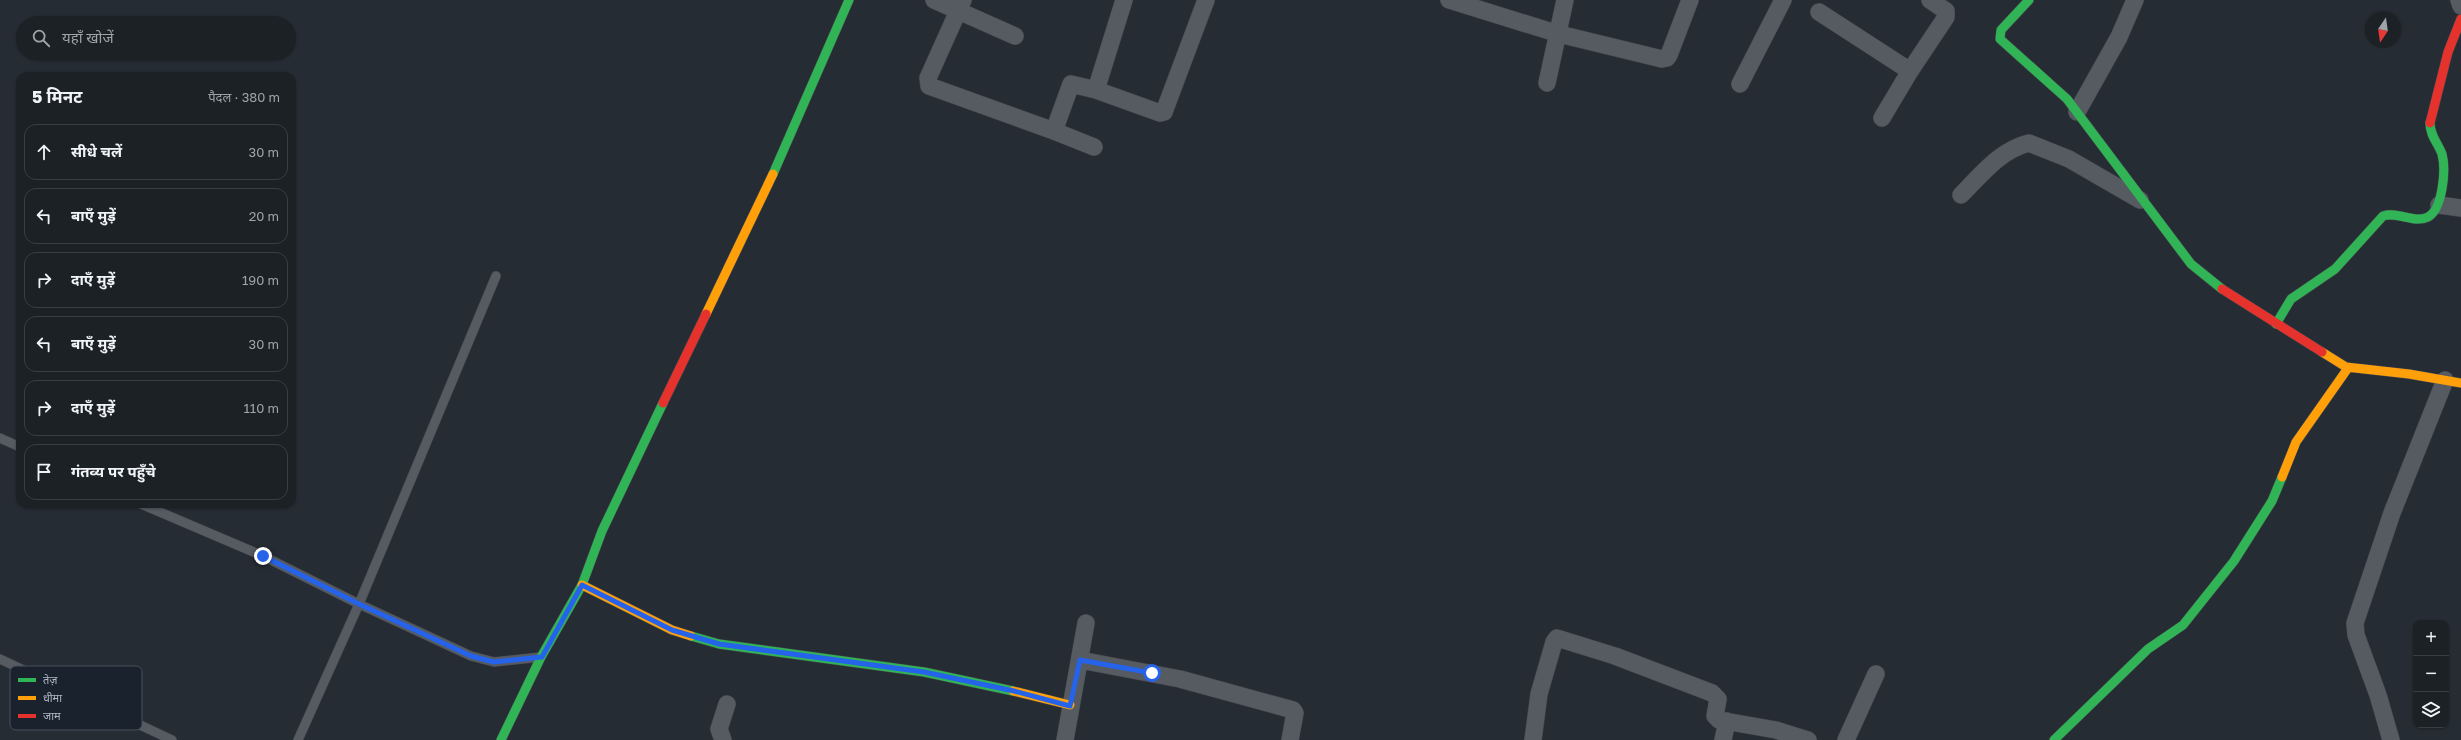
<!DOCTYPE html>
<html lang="hi">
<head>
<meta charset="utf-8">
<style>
  body { margin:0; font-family:"Golos Text","Noto Sans Devanagari",sans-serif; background:#25292e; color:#f1f3f6 }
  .controls { position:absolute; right:12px; bottom:12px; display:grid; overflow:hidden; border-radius:8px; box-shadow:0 1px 3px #0004 }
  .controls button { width:36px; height:36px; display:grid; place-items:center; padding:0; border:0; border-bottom:1px solid #3a3e43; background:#1c2126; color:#f1f3f6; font:20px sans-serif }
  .compass { position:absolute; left:2365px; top:12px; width:36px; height:36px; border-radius:50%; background:#1c2126; box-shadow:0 1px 3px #0004; rotate:193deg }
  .stop { position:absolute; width:12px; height:12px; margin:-9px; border:3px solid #2563eb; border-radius:50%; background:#fff }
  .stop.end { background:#2563eb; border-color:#fff; box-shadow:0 1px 4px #0008 }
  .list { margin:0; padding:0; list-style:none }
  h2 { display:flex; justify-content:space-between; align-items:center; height:52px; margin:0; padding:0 16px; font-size:17px }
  h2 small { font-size:13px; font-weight:400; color:#a0a3a7 }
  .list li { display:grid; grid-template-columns:26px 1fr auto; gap:12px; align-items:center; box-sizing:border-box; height:56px; margin:0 8px 8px; padding:0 8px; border:1px solid #3a3e43; border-radius:12px }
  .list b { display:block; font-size:15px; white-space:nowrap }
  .list em { font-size:13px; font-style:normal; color:#a0a3a7 }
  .icon { flex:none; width:22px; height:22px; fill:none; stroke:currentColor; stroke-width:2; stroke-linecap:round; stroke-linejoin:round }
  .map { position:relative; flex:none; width:2461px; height:740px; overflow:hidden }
  .search { position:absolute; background:#1c2126; box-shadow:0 1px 3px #0004; left:16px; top:16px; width:280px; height:44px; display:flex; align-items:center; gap:10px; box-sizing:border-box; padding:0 14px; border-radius:22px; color:#a0a3a7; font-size:15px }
  .panel { position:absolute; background:#1c2126; box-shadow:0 1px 3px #0004; left:16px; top:72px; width:280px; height:436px; border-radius:12px }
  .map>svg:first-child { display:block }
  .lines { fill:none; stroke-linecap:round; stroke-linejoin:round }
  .lane-casing { stroke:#44484e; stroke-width:10 }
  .street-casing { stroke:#44484e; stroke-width:18 }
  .fast-casing { stroke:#44484e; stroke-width:10 }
  .slow-casing { stroke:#44484e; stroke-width:10 }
  .jam-casing { stroke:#44484e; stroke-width:10 }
  .lane { stroke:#565a61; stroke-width:9 }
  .street { stroke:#565a61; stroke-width:17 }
  .fast { stroke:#30b455; stroke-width:9 }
  .slow { stroke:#ff9f0a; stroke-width:9 }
  .jam { stroke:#e5322d; stroke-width:9 }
  .route { stroke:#2563eb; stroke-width:5 }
  .key { fill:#1a222d; stroke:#474f5b; stroke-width:1 }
  .key-label { font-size:11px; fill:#afb7c5 }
</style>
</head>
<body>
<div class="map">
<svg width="2461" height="740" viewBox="0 0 2461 740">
  <rect width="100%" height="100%" fill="#262c33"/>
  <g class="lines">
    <defs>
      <path id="lane" d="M0,438L20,447
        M141,504L263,556L359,604L471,656L494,662L541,657
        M0,659L172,740
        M298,740L359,604L496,276"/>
      <path id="street" d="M934,0L1015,36
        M963,0L928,78L929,86L1054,131L1094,147
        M1449,0L1559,34L1662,59L1667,58L1669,55L1690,0
        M2459,0L2461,6
        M1819,12L1910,71
        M1547,83L1565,0
        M1740,84L1783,0
        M1096,90L1124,0
        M2077,112L2119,37L2135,0
        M1882,118L1910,71L1946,17V11L1930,0
        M1054,131L1071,84L1096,90L1160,113L1164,112L1206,0
        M1961,195C1981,175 2000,150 2029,143L2069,159L2140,200
        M2439,205L2461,208
        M1080,660L1180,679L1293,710L1295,713L1290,740
        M723,740L719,729L727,704
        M1065,740L1086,623
        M1533,740L1539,694L1554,642L1557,638L1615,656L1712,693L1718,699L1715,716L1719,720L1776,730L1808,740
        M1723,740L1727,721
        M1846,740L1876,674
        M2391,740L2378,695L2356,635L2355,623L2392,513L2445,380"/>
      <path id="fast" d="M2029,0L2001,30L2000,39L2067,99L2191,264L2222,289
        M773,174L849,0
        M2276,324L2291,299L2335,269L2383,216C2398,211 2414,224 2428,217C2443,209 2446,169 2442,154C2438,143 2430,136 2430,123
        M691,636L719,644L924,672L1013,691
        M501,740L541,657L582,585L602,531L663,403
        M2054,740L2148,649L2183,625L2234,561L2272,501L2282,477"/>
      <path id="slow" d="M706,314L773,174
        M2322,352L2346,367L2409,374L2461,383
        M2282,477L2296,442L2348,368
        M582,585L672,630L691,636
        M1013,691L1070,705"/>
      <path id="jam" d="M2430,123L2448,52L2461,19
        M2222,289L2322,352
        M663,403L706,314"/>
    </defs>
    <!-- lane casing -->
    <use href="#lane" class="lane-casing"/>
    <!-- street casing -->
    <use href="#street" class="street-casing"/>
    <!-- fast casing -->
    <use href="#fast" class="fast-casing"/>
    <!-- slow casing -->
    <use href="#slow" class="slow-casing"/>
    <!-- jam casing -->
    <use href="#jam" class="jam-casing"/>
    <!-- lane -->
    <use href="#lane" class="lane"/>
    <!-- street -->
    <use href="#street" class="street"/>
    <!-- fast -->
    <use href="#fast" class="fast"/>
    <!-- slow -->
    <use href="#slow" class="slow"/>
    <!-- jam -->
    <use href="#jam" class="jam"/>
  </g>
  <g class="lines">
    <!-- route -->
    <path class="route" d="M263,556L359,604L471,656L494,662L542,657L582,585L672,630L719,644L924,672L1014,691L1070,706L1080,660L1152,673"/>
  </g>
  <!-- legend -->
  <rect x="10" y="666" width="132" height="64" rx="6" class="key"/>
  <rect x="18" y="678" width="18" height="4" fill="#30b455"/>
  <rect x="18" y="696" width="18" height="4" fill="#ff9f0a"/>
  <rect x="18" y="714" width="18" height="4" fill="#e5322d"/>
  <g class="key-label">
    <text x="43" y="684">तेज़</text>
    <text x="43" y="702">धीमा</text>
    <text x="43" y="720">जाम</text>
  </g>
</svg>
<div class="controls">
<button>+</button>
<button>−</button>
<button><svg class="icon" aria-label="layers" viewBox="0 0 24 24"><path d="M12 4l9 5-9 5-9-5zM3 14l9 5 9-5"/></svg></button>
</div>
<svg class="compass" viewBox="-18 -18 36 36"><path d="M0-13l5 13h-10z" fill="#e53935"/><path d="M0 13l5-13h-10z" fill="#a0a3a7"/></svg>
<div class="stop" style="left:1152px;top:673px"></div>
<div class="stop end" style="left:263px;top:556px"></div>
<div class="search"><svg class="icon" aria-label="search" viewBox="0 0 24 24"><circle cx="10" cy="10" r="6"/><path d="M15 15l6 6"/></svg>यहाँ खोजें</div>
<section class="panel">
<h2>5 मिनट<small>पैदल · 380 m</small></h2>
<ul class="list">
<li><svg class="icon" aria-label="ahead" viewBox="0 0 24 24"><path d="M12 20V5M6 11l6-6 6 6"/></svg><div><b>सीधे चलें</b></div><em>30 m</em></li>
<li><svg class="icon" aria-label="left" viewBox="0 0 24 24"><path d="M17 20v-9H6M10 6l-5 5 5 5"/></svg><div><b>बाएँ मुड़ें</b></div><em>20 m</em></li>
<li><svg class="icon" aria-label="right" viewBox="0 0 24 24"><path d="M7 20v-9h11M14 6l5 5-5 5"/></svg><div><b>दाएँ मुड़ें</b></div><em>190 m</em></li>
<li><svg class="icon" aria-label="left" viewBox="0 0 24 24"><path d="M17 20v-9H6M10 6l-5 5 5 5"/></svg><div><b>बाएँ मुड़ें</b></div><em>30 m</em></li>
<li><svg class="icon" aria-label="right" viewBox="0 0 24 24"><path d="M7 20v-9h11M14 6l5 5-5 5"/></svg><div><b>दाएँ मुड़ें</b></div><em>110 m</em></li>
<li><svg class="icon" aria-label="arrive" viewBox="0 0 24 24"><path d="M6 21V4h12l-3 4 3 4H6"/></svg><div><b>गंतव्य पर पहुँचे</b></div></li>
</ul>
</section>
</div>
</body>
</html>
